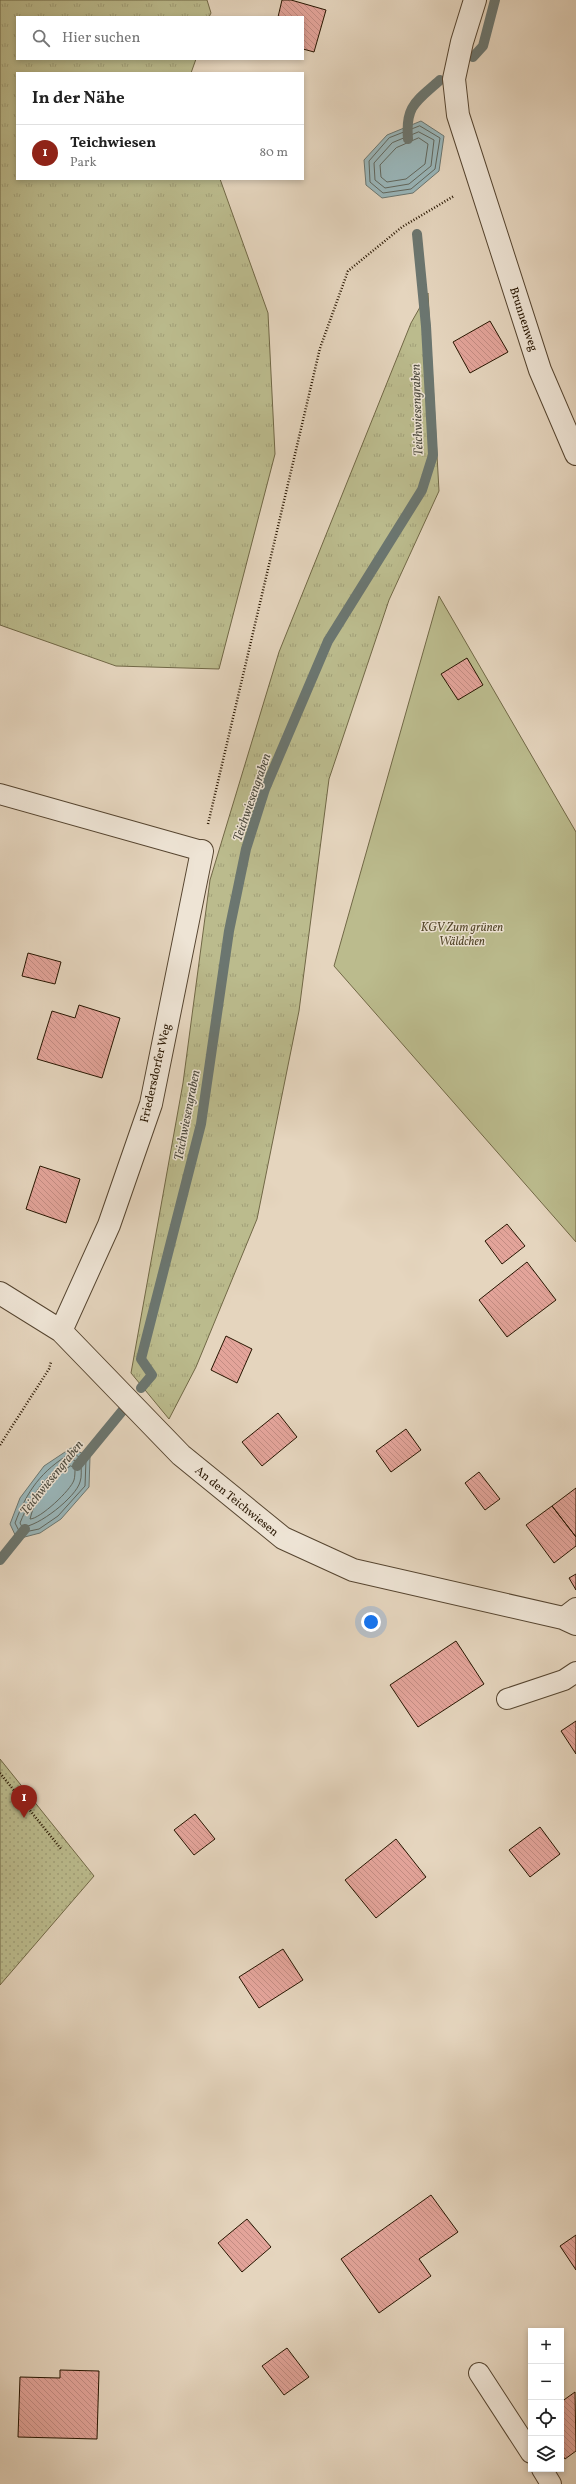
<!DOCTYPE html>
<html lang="de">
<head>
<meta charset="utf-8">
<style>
  body { margin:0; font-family:Vollkorn,serif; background:#f6f6f6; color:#222 }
  .controls { position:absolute; right:12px; bottom:12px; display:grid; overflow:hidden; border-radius:0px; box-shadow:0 2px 6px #0003 }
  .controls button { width:36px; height:36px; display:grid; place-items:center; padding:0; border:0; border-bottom:1px solid #e0e0e0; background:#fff; color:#222; font:20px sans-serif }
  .you { position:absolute; left:371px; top:1622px; width:14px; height:14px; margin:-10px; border:3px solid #fff; border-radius:50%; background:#1a73e8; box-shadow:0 0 0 6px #1a73e833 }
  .badge { display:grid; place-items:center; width:26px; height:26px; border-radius:50%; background:#8f2418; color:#fff; font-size:13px; font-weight:700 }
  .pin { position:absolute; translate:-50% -33px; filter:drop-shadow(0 1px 2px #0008) }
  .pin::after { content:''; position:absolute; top:21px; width:14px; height:12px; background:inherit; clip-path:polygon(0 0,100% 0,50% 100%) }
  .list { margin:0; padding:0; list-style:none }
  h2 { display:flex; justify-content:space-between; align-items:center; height:52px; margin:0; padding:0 16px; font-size:17px }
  h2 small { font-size:13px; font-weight:400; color:#767676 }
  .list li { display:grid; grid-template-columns:26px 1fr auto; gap:12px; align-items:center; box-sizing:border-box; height:56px; padding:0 16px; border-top:1px solid #e0e0e0 }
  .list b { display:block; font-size:15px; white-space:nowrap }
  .list p { margin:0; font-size:13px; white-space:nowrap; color:#767676 }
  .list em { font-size:13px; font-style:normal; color:#767676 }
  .icon { flex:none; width:22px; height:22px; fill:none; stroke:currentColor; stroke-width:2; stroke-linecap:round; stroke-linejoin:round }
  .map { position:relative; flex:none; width:576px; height:2484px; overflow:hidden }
  .search { position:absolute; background:#fff; box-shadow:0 2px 6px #0003; left:16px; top:16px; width:288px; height:44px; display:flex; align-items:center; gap:10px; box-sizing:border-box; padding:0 14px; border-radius:0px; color:#767676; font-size:15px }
  .panel { position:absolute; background:#fff; box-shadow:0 2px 6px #0003; left:16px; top:72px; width:288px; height:108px; border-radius:0px }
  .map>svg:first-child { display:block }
  .grass { fill:url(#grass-tufts); stroke:#716846 }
  .park { fill:url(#park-dots); stroke:#716846 }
  .garden { fill:#bbbb8d; stroke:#716846 }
  .water { fill:#99b6ba; stroke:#6b7670 }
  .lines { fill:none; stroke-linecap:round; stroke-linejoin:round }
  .shore { stroke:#60665d; stroke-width:1 }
  .stream { stroke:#6b7670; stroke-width:10 }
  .building { fill:url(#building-back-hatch); stroke:#271500 }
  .service-casing { stroke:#564530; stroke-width:22 }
  .minor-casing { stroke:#564530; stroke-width:24 }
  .path { stroke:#271500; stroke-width:2.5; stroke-dasharray:1 2; stroke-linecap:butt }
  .service { stroke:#eee4d5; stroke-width:20 }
  .minor { stroke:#eee4d5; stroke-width:22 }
  .labels { text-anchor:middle; stroke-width:3; stroke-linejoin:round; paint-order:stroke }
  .street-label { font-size:12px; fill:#271500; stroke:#eee4d5 }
  .park-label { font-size:12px; font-style:italic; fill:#53472a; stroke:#eee4d5 }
  .water-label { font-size:13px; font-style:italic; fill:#4f4d41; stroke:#eee4d5 }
</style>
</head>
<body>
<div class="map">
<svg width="576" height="2484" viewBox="0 0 576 2484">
  <defs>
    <pattern id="grass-tufts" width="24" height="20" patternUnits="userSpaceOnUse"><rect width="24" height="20" fill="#bbbb8d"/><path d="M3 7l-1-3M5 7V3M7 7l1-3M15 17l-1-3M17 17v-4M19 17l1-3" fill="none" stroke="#a1a078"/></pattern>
    <pattern id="park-dots" width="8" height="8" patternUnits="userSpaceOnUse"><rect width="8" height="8" fill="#bbbb8d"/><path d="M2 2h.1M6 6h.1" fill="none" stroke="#a1a078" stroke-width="1.8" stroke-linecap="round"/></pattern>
    <pattern id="building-back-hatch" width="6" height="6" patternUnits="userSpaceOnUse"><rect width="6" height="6" fill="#e3a49a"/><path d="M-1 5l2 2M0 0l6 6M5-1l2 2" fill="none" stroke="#c38c83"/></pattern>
  </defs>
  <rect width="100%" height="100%" fill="#e5d5be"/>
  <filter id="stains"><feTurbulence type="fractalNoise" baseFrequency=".005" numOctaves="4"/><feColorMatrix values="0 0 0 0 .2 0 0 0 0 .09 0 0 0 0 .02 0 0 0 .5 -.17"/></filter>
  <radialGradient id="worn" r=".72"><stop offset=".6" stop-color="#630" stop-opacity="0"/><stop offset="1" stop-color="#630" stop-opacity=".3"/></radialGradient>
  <!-- grass -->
  <path class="grass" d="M0,0H207L211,13L209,17H17V59H196L191,73H17V179H220L268,313L275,454L219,669L116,666L0,625Z
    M428,293L439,491L389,600L329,779L299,1011L257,1219L196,1367L169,1419L131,1373L183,1083L210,880L279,652L411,323Z"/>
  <!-- park -->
  <path class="park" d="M0,1759L94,1876L0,1985Z"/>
  <!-- garden -->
  <path class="garden" d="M439,596L576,832V1242L334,966Z"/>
  <!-- water -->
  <path class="water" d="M421,121L444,136L439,171L413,193L382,198L366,185L364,160L387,135Z
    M71,1448L90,1457L89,1487L61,1519L40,1533L17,1539L10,1524L20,1498L44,1466Z"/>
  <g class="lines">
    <!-- shore -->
    <path class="shore" d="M420,126L440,138L435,169L411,189L383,193L370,182L369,161L389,138Z
      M419,132L434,140L431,166L409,184L385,188L375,180L374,163L392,143Z
      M419,138L428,144L425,164L406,179L387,182L381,177L380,165L396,148Z
      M71,1453L86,1460L85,1486L58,1516L39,1529L20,1533L15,1523C27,1491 41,1471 71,1453Z
      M71,1459L81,1463C81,1469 82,1477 80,1482C76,1497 38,1527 22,1527L20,1523C32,1494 45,1475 71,1459Z
      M71,1466L75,1468C75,1471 75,1477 74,1480C71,1490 40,1519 30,1519L34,1505L54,1477Z"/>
    <!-- stream -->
    <path class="stream" d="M473,57L483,46L495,0
      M408,139C405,105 417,101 440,80
      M141,1388L152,1375L141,1359L201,1124L229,931L246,849L265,789L328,641L422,490L433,455L426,326L417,234
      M77,1466L123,1410
      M0,1560L25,1529"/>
  </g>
  <!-- building -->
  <path class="building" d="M282,0H291L326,10L314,52L303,49V17H278Z
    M490,321L508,352L470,373L453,342Z
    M467,658L483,685L458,700L441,674Z
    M28,953L61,962L55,984L22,976Z
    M79,1005L120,1018L102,1078L37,1059L52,1011L75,1018Z
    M40,1166L80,1179L66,1223L26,1209Z
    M507,1224L525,1246L502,1264L485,1241Z
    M527,1262L556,1300L507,1337L479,1300Z
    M226,1336L252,1349L237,1383L211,1370Z
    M278,1413L297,1437L262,1466L242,1442Z
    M406,1429L421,1450L391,1472L376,1451Z
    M479,1472L500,1499L485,1510L465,1483Z
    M576,1488V1537L552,1506Z
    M552,1506L576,1537V1546L554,1563L526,1525Z
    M576,1574V1590L569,1578Z
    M456,1641L484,1684L418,1727L390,1685Z
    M576,1721V1754L561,1731Z
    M195,1814L215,1839L194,1855L174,1830Z
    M540,1827L560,1854L530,1877L509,1850Z
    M396,1839L426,1877L376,1918L345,1880Z
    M283,1949L303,1980L259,2008L239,1977Z
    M431,2195L458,2232L419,2259L431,2276L379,2313L341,2259Z
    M247,2219L271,2247L242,2272L218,2243Z
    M576,2235V2270L560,2246Z
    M287,2348L309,2377L284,2395L262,2366Z
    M60,2370L99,2371L97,2439L18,2437L20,2377L60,2378Z
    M575,2392L576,2451L565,2459L561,2453V2402Z"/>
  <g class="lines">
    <defs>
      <path id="service" d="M0,794L202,851
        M563,1618L576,1608
        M507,1699L564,1680L576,1672
        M479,2373L531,2453
        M542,2469L551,2484"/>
      <path id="minor" d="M475,0L462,42L454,79L458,115L540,370L576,454
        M0,1293L61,1331L181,1455L283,1538L353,1570L563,1618L576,1624
        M61,1331L109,1225L151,1104L202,851"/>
    </defs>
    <!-- service casing -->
    <use href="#service" class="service-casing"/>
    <!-- minor casing -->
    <use href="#minor" class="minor-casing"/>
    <!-- path -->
    <path class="path" d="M208,824L320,348L348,271L402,227L454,196
      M0,1445L49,1369L51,1362
      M0,1773L61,1849"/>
    <!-- service -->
    <use href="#service" class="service"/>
    <!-- minor -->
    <use href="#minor" class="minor"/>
  </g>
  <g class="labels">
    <!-- street labels -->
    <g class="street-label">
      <text transform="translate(524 319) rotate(72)" y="4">Brunnenweg</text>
      <text transform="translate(155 1073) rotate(-77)" y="4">Friedersdorfer Weg</text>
      <text transform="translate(237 1501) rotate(39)" y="4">An den Teichwiesen</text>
    </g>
    <!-- park labels -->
    <g class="park-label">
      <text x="462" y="931">KGV Zum grünen<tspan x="462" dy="14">Wäldchen</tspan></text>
    </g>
    <!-- water labels -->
    <g class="water-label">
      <text transform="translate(416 410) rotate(-92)" y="5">Teichwiesengraben</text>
      <text transform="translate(251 797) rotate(-71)" y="5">Teichwiesengraben</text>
      <text transform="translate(186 1115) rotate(-79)" y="5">Teichwiesengraben</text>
      <text transform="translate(51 1477) rotate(-51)" y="5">Teichwiesengraben</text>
    </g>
  </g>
  <rect width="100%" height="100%" filter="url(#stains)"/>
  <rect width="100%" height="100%" fill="url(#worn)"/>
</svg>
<div class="controls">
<button>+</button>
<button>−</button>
<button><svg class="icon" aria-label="locate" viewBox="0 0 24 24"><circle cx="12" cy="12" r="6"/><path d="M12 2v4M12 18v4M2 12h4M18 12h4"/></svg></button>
<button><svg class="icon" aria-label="layers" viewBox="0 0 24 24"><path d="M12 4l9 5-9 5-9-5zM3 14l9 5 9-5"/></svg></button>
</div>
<div class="you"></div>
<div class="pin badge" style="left:24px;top:1818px">1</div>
<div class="search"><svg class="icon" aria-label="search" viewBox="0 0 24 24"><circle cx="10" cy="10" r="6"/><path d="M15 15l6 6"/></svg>Hier suchen</div>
<section class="panel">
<h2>In der Nähe<small></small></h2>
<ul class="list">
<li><span class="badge">1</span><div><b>Teichwiesen</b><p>Park</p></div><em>80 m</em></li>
</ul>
</section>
</div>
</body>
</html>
